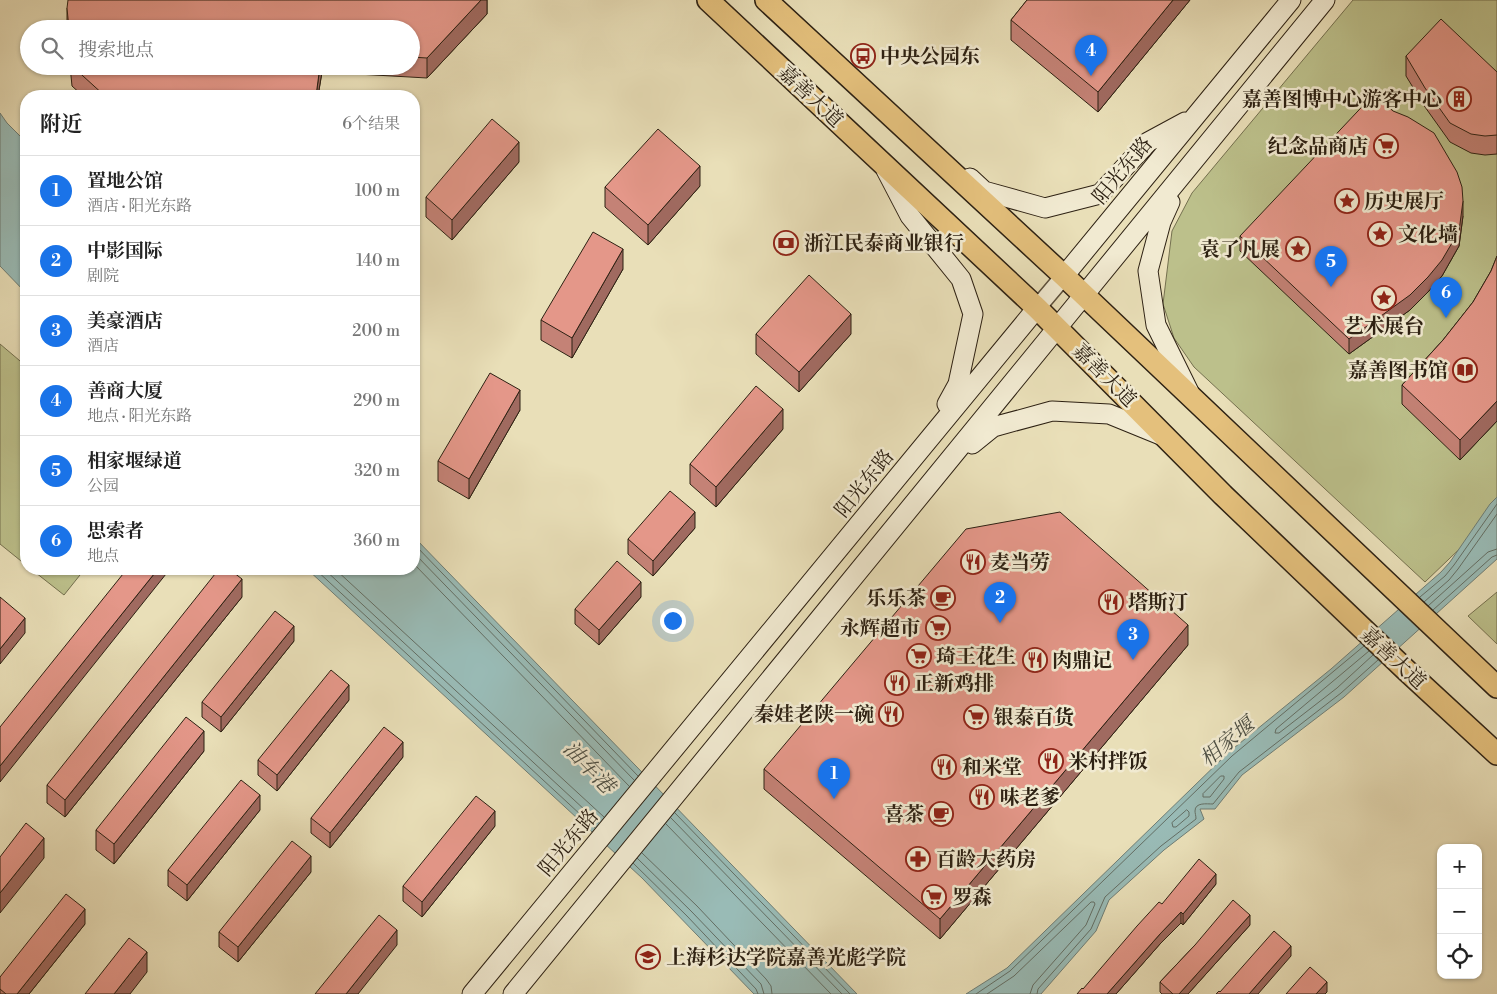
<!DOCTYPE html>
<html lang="zh">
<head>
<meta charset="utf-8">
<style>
  body { margin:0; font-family:"Libre Bodoni","Noto Serif SC",serif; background:#f2f2f2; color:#222 }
  .controls { position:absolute; right:15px; bottom:15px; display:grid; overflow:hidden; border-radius:10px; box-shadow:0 1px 4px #0004 }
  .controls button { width:45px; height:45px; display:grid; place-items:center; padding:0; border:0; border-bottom:1px solid #e0e0e0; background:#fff; color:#222; font:25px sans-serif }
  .you { position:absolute; left:672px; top:620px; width:18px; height:18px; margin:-12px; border:4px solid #fff; border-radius:50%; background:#1a73e8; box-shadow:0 0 0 8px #1a73e833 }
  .badge { display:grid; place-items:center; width:32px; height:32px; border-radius:50%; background:#1a73e8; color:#fff; font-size:16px; font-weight:700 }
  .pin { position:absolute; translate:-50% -41px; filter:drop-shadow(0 1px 2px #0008) }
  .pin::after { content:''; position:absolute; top:26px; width:18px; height:15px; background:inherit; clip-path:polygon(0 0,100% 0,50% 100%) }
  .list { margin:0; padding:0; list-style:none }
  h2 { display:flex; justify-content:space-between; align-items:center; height:65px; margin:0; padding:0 20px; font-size:21px }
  h2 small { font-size:16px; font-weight:400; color:#767676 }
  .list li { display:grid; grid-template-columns:32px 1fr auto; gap:15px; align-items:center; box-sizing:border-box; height:70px; padding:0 20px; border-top:1px solid #e0e0e0 }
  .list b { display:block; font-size:19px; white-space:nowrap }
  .list p { margin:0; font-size:16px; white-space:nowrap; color:#767676 }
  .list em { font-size:16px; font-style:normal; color:#767676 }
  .icon { flex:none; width:28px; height:28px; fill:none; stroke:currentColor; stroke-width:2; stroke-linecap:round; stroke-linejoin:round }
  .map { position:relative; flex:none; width:1497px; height:994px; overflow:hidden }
  .search { position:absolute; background:#fff; box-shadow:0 1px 4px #0004; left:20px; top:20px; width:400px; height:55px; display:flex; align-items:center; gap:12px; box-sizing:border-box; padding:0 18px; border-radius:28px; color:#767676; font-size:19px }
  .panel { position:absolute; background:#fff; box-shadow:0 1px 4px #0004; left:20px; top:90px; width:400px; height:485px; border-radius:20px }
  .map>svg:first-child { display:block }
  .green { fill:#bcc08b; stroke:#74704f }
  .water { fill:#99bbb6; stroke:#6e7d75 }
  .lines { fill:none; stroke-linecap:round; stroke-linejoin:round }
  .shore { stroke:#636e64; stroke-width:1 }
  .tertiary-casing { stroke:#5c503c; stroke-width:19 }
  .secondary-casing { stroke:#2d2113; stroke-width:21 }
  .primary-casing { stroke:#2d2113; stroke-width:24 }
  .tertiary { stroke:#f1ead1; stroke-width:16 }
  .secondary { stroke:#f1ead1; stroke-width:19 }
  .primary { stroke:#e4c07c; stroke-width:21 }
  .wall { fill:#c48276; stroke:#2d2113 }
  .shaded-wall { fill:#a06a60; stroke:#2d2113 }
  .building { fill:#e49789; stroke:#2d2113 }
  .labels { text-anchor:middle; stroke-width:5; stroke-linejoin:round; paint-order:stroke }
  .poi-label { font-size:20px; font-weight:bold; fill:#2d2113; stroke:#f1ead1; text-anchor:start }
  .street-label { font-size:20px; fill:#2d2113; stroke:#f1ead1 }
  .water-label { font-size:21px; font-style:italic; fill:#4d4f44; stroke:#f1ead1 }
</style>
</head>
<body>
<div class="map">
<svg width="1497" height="994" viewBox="0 0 1497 994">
  <rect width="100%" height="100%" fill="#e9dfb8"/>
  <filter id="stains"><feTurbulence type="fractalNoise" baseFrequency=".004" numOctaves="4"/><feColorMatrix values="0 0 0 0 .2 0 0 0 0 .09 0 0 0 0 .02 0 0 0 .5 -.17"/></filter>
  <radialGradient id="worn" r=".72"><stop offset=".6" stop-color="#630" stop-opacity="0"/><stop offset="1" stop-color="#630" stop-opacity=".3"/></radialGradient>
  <!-- green -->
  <path class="green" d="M1353,0H1497V513L1425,582L1194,367L1174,338L1163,304L1172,231L1192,193Z
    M0,344L26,366V565L0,544Z
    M31,569H86L76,571L80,575L64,595Z
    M1497,592V644L1468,616Z"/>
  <!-- water -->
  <path class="water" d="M0,113L7,123L26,142V293L0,266Z
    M1497,497V559L1344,697L1242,775L1215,809H1200L1204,819L1164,850L1109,900L1096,931L1041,994H966L1007,968L1229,752L1331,669L1441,572L1450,562L1490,504Z
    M414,537L857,994H754L642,878L307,569H414Z"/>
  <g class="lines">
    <!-- shore -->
    <path class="shore" d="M414,544L638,776
      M414,553L634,780
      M414,564L629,786
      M315,569L595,828
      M324,569L599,823
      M335,569L604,817
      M1420,597L1445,576L1454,565L1497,504
      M1424,602L1449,580L1458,569L1497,514
      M1428,606L1488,552L1497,549
      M1433,610L1492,557L1497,555
      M1369,651L1276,729L1275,733H1279L1337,688L1373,655
      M1221,776H1224V779L1210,797H1203V794Z
      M1187,810L1189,812V816L1176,827H1173L1172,823Z
      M675,813L850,994
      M671,818L842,994
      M666,824L831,994
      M642,853L697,906L766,979L771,986L772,994
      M637,858L692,912L761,984L764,994
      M633,863L687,916L756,989L758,994
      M976,994L1010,971L1232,756L1364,646
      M987,994L1014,976L1091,902H1094L1095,904L1086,925L1033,985L1030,994
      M1037,994L1038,989L1091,929L1105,897L1161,846L1196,819C1196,816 1195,813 1195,811C1195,802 1207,804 1213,804L1239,772L1341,693L1378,660"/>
    <defs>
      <path id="tertiary" d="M1037,308L1064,276"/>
      <path id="secondary" d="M886,170L910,216L961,279L973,314L958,384L947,404
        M970,178L984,191L1045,208L1100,194L1148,142L1185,122
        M1170,202L1161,222L1148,271L1156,325L1189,392
        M1064,276L1291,0
        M972,444L993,427L1052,411L1109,414L1163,436
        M472,994L1037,308
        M513,994L1325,0"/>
      <path id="primary" d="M708,0L1037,308L1223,495L1407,671L1497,754
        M766,0L1064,276L1497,687"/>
    </defs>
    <!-- tertiary casing -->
    <use href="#tertiary" class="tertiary-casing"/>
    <!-- secondary casing -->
    <use href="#secondary" class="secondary-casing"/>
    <!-- primary casing -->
    <use href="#primary" class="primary-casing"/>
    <!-- tertiary -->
    <use href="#tertiary" class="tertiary"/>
    <!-- secondary -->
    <use href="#secondary" class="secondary"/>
    <!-- primary -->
    <use href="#primary" class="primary"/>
  </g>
  <!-- wall -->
  <path class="wall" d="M487,0V14L427,78L322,72L318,96H83L72,86L70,66H411V29H67V8Z
    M1027,0H1190L1098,112L1011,40V20Z
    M1406,56L1497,72V154L1485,155L1471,153L1450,142L1425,107L1406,76Z
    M519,162L452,240L426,217V197Z
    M700,186L648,245L605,207V187Z
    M1463,216L1459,246L1442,276L1428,292L1410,310L1349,354L1240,251V236Z
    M1497,256V421L1460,460L1402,404V385L1443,340L1473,302L1491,271Z
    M623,269L572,358L541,340V320Z
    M756,334H851L799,392L756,354Z
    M520,410L469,499L438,481V461Z
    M783,429L716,507L690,484V464Z
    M695,528L653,576L628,554V539Z
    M242,597L65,817L47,803V785Z
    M641,597L599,645L575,624V609Z
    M294,641L221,732L202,717V702Z
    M1188,645L940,939L764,789V769Z
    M349,700L277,791L258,775V760Z
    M204,751L114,864L96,850V830Z
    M403,757L330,848L311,833V818Z
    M260,810L187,901L168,886V870Z
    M495,826L422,917L403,901V886Z
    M311,872L238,962L219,947V932Z
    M1216,884L1183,925L1181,923L1160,944L1116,994H1077Z
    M85,924L29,994H0V977Z
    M1250,925L1188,994H1162L1160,992V982L1195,945Z"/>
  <!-- shaded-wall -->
  <path class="shaded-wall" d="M481,0H487V14L427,78V58Z
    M1173,0H1190L1098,112V92Z
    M320,66H322V72L318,96H316Z
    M519,142V162L452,240V220Z
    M700,166V186L648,245V225Z
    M1463,201V216L1459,246L1442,276L1428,292L1410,310L1349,354V339Z
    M623,249V269L572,358V338Z
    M851,314V334L799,392V372Z
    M520,390V410L469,499V479Z
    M1497,401V421L1460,460V440Z
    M783,409V429L716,507V487Z
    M695,512V528L653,576V561Z
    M158,569H170L0,782V766Z
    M242,579V597L65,817V800Z
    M641,582V597L599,645V630Z
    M25,618V633L0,664V649Z
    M1188,625V645L940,939V919Z
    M294,626V641L221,732V717Z
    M349,685V700L277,791V775Z
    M204,731V751L114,864V844Z
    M403,742V757L330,848V833Z
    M260,795V810L187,901V885Z
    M495,811V826L422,917V902Z
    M44,838V858L0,913V893Z
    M311,856V872L238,962V947Z
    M1216,874V884L1183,925V914Z
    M85,909V924L29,994H17Z
    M1181,912V923L1160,944L1116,994H1107L1160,934Z
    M1250,915V925L1188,994H1179Z
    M397,930V945L358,994H346Z
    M1291,946V956L1258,994H1249Z
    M147,952V972L130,994H114Z
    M1327,982V992L1325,994H1316Z"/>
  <!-- building -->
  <path class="building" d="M68,0H481L427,58L411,57V29H69L67,8Z
    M1027,0H1173L1098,92L1011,20Z
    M1441,19L1497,72V135L1485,136L1471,134L1450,123L1425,88L1406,56Z
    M72,66H320L316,96H279L182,92L181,96H105Z
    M1374,94L1393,111L1408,117L1434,133L1457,172L1462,187L1463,201L1459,231L1442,260L1428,277L1410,295L1349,339L1240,236Z
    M492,119L519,142L452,220L426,197Z
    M658,129L700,166L648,225L605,187Z
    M593,232L623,249L572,338L541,320Z
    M1497,256V401L1460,440L1402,385L1443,340L1473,302L1491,271Z
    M809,275L851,314L799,372L756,334Z
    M490,373L520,390L469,479L438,461Z
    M756,386L783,409L716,487L690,464Z
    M670,491L695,512L653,561L628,539Z
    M1060,512L1188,625L940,919L764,769L966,529Z
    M617,561L641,582L599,630L575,609Z
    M127,569H158L0,766V727Z
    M219,569H229L242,579L65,800L47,785Z
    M0,597L25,618L0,649Z
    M275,611L294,626L221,717L202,702Z
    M331,670L349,685L277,775L258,760Z
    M186,717L204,731L114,844L96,830Z
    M384,727L403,742L330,833L311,818Z
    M241,780L260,795L187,885L168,870Z
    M476,796L495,811L422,902L403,886Z
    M26,823L44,838L0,893V857Z
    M292,841L311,856L238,947L219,932Z
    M1199,859L1216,874L1183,914L1181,912L1160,934L1107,994H1077L1082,988L1083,989L1137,926L1159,902L1162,904Z
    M66,894L85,909L17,994H6L0,989V977Z
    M1233,900L1250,915L1179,994H1173L1160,982L1195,945Z
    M379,915L397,930L346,994H315Z
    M1274,931L1291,946L1249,994H1216L1219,991L1220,992Z
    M129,938L147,952L114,994H85Z
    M1310,967L1327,982L1316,994H1286Z"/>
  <!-- icons -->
  <defs>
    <symbol id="bus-ring" viewBox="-11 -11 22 22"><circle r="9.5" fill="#f1ead1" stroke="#8f2418" stroke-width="1.5"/><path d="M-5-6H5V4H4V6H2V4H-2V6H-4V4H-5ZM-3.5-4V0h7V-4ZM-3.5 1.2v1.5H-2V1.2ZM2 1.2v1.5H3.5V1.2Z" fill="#8f2418"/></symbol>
    <symbol id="building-ring" viewBox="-11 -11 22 22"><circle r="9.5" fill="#f1ead1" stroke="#8f2418" stroke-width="1.5"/><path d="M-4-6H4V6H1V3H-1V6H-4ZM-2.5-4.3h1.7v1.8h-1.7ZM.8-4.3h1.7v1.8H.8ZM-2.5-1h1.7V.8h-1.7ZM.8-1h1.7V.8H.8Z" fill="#8f2418"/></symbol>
    <symbol id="supermarket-ring" viewBox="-11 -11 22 22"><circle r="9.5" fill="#f1ead1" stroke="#8f2418" stroke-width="1.5"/><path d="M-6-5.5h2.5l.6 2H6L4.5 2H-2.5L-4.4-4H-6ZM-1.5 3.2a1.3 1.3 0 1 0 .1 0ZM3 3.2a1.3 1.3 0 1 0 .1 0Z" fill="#8f2418"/></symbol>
    <symbol id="sight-ring" viewBox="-11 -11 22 22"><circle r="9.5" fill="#f1ead1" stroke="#8f2418" stroke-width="1.5"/><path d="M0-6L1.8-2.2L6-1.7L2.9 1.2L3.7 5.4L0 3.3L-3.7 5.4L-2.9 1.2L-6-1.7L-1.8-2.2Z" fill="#8f2418"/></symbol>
    <symbol id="bank-ring" viewBox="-11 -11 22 22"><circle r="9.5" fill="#f1ead1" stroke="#8f2418" stroke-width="1.5"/><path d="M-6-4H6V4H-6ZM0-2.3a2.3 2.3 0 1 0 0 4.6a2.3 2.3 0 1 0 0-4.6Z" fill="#8f2418"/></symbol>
    <symbol id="library-ring" viewBox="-11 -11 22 22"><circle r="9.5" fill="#f1ead1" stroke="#8f2418" stroke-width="1.5"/><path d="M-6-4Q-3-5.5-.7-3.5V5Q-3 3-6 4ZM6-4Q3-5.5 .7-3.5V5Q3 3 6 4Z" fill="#8f2418"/></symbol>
    <symbol id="restaurant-ring" viewBox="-11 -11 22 22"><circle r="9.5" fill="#f1ead1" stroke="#8f2418" stroke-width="1.5"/><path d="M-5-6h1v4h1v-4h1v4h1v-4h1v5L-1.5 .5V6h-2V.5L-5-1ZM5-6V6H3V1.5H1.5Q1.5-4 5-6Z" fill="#8f2418"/></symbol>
    <symbol id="cafe-ring" viewBox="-11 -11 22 22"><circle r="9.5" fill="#f1ead1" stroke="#8f2418" stroke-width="1.5"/><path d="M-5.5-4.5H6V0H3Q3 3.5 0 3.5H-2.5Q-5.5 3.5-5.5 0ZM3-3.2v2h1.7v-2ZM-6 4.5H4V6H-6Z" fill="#8f2418"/></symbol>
    <symbol id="pharmacy-ring" viewBox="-11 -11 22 22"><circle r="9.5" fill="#f1ead1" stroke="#8f2418" stroke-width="1.5"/><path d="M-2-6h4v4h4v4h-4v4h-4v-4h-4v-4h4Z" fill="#8f2418"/></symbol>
    <symbol id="university-ring" viewBox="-11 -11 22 22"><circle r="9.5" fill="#f1ead1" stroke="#8f2418" stroke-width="1.5"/><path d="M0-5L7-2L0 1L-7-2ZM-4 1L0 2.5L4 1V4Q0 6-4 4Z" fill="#8f2418"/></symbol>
  </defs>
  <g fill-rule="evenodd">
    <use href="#bus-ring" x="849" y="42" width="28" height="28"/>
    <use href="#building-ring" x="1445" y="85" width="28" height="28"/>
    <use href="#supermarket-ring" x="1372" y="132" width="28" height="28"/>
    <use href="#sight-ring" x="1333" y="187" width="28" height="28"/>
    <use href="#sight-ring" x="1366" y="220" width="28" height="28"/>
    <use href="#bank-ring" x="772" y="229" width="28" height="28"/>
    <use href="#sight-ring" x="1284" y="235" width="28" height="28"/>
    <use href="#sight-ring" x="1370" y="284" width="28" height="28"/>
    <use href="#library-ring" x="1451" y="356" width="28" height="28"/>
    <use href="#restaurant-ring" x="959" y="548" width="28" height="28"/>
    <use href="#cafe-ring" x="929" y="584" width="28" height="28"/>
    <use href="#restaurant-ring" x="1097" y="588" width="28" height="28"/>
    <use href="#supermarket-ring" x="924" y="614" width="28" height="28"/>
    <use href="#supermarket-ring" x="905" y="642" width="28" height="28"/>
    <use href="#restaurant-ring" x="1021" y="646" width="28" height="28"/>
    <use href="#restaurant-ring" x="883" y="669" width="28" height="28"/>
    <use href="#restaurant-ring" x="877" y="700" width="28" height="28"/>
    <use href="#supermarket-ring" x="962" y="703" width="28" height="28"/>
    <use href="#restaurant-ring" x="1037" y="747" width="28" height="28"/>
    <use href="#restaurant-ring" x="930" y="753" width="28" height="28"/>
    <use href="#restaurant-ring" x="968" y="783" width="28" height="28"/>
    <use href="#cafe-ring" x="927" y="800" width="28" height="28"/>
    <use href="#pharmacy-ring" x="904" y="845" width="28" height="28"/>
    <use href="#supermarket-ring" x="920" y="883" width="28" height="28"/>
    <use href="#university-ring" x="634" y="943" width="28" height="28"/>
  </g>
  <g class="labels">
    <!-- poi labels -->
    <g class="poi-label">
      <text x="880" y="63">中央公园东</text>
      <text x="1442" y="106" text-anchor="end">嘉善图博中心游客中心</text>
      <text x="1368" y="153" text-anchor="end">纪念品商店</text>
      <text x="1364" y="208">历史展厅</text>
      <text x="1398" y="241">文化墙</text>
      <text x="804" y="250">浙江民泰商业银行</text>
      <text x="1280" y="256" text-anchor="end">袁了凡展</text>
      <text x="1384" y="333" text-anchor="middle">艺术展台</text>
      <text x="1448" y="377" text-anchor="end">嘉善图书馆</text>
      <text x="990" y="569">麦当劳</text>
      <text x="926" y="605" text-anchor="end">乐乐茶</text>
      <text x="1128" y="609">塔斯汀</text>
      <text x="920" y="635" text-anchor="end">永辉超市</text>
      <text x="936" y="663">琦王花生</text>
      <text x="1052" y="667">肉鼎记</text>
      <text x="914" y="690">正新鸡排</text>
      <text x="874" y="721" text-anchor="end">秦娃老陕一碗</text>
      <text x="994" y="724">银泰百货</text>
      <text x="1068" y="768">米村拌饭</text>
      <text x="962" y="774">和米堂</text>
      <text x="1000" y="804">味老爹</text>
      <text x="924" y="821" text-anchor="end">喜茶</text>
      <text x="936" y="866">百龄大药房</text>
      <text x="952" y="904">罗森</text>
      <text x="666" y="964">上海杉达学院嘉善光彪学院</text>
    </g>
    <!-- street labels -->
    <g class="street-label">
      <text transform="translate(811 96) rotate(43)" y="7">嘉善大道</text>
      <text transform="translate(1122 170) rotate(-50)" y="7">阳光东路</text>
      <text transform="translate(1105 375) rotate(45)" y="7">嘉善大道</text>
      <text transform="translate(864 483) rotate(-51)" y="7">阳光东路</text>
      <text transform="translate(1394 658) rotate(43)" y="7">嘉善大道</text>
      <text transform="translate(568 842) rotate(-50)" y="7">阳光东路</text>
    </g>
    <!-- water labels -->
    <g class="water-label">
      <text transform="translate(1227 742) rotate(-40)" y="7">相家堰</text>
      <text transform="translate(589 767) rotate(46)" y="7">油车港</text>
    </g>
  </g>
  <rect width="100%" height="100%" filter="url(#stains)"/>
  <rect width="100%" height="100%" fill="url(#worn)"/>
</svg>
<div class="controls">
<button>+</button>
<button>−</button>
<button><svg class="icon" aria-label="locate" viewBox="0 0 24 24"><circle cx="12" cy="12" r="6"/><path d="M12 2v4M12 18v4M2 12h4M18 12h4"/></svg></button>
</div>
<div class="you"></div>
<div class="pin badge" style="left:834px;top:799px">1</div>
<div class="pin badge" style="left:1000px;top:623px">2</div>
<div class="pin badge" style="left:1133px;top:660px">3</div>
<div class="pin badge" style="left:1091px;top:76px">4</div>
<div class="pin badge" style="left:1331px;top:287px">5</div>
<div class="pin badge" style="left:1446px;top:318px">6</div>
<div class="search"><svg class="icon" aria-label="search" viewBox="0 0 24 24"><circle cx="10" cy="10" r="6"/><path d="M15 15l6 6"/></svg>搜索地点</div>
<section class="panel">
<h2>附近<small>6个结果</small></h2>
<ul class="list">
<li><span class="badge">1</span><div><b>置地公馆</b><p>酒店 · 阳光东路</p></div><em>100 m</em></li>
<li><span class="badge">2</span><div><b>中影国际</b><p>剧院</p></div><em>140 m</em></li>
<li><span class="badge">3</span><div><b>美豪酒店</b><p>酒店</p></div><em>200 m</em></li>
<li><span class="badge">4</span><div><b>善商大厦</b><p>地点 · 阳光东路</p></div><em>290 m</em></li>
<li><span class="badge">5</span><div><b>相家堰绿道</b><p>公园</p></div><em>320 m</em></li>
<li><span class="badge">6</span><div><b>思索者</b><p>地点</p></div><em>360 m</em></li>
</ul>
</section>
</div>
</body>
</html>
